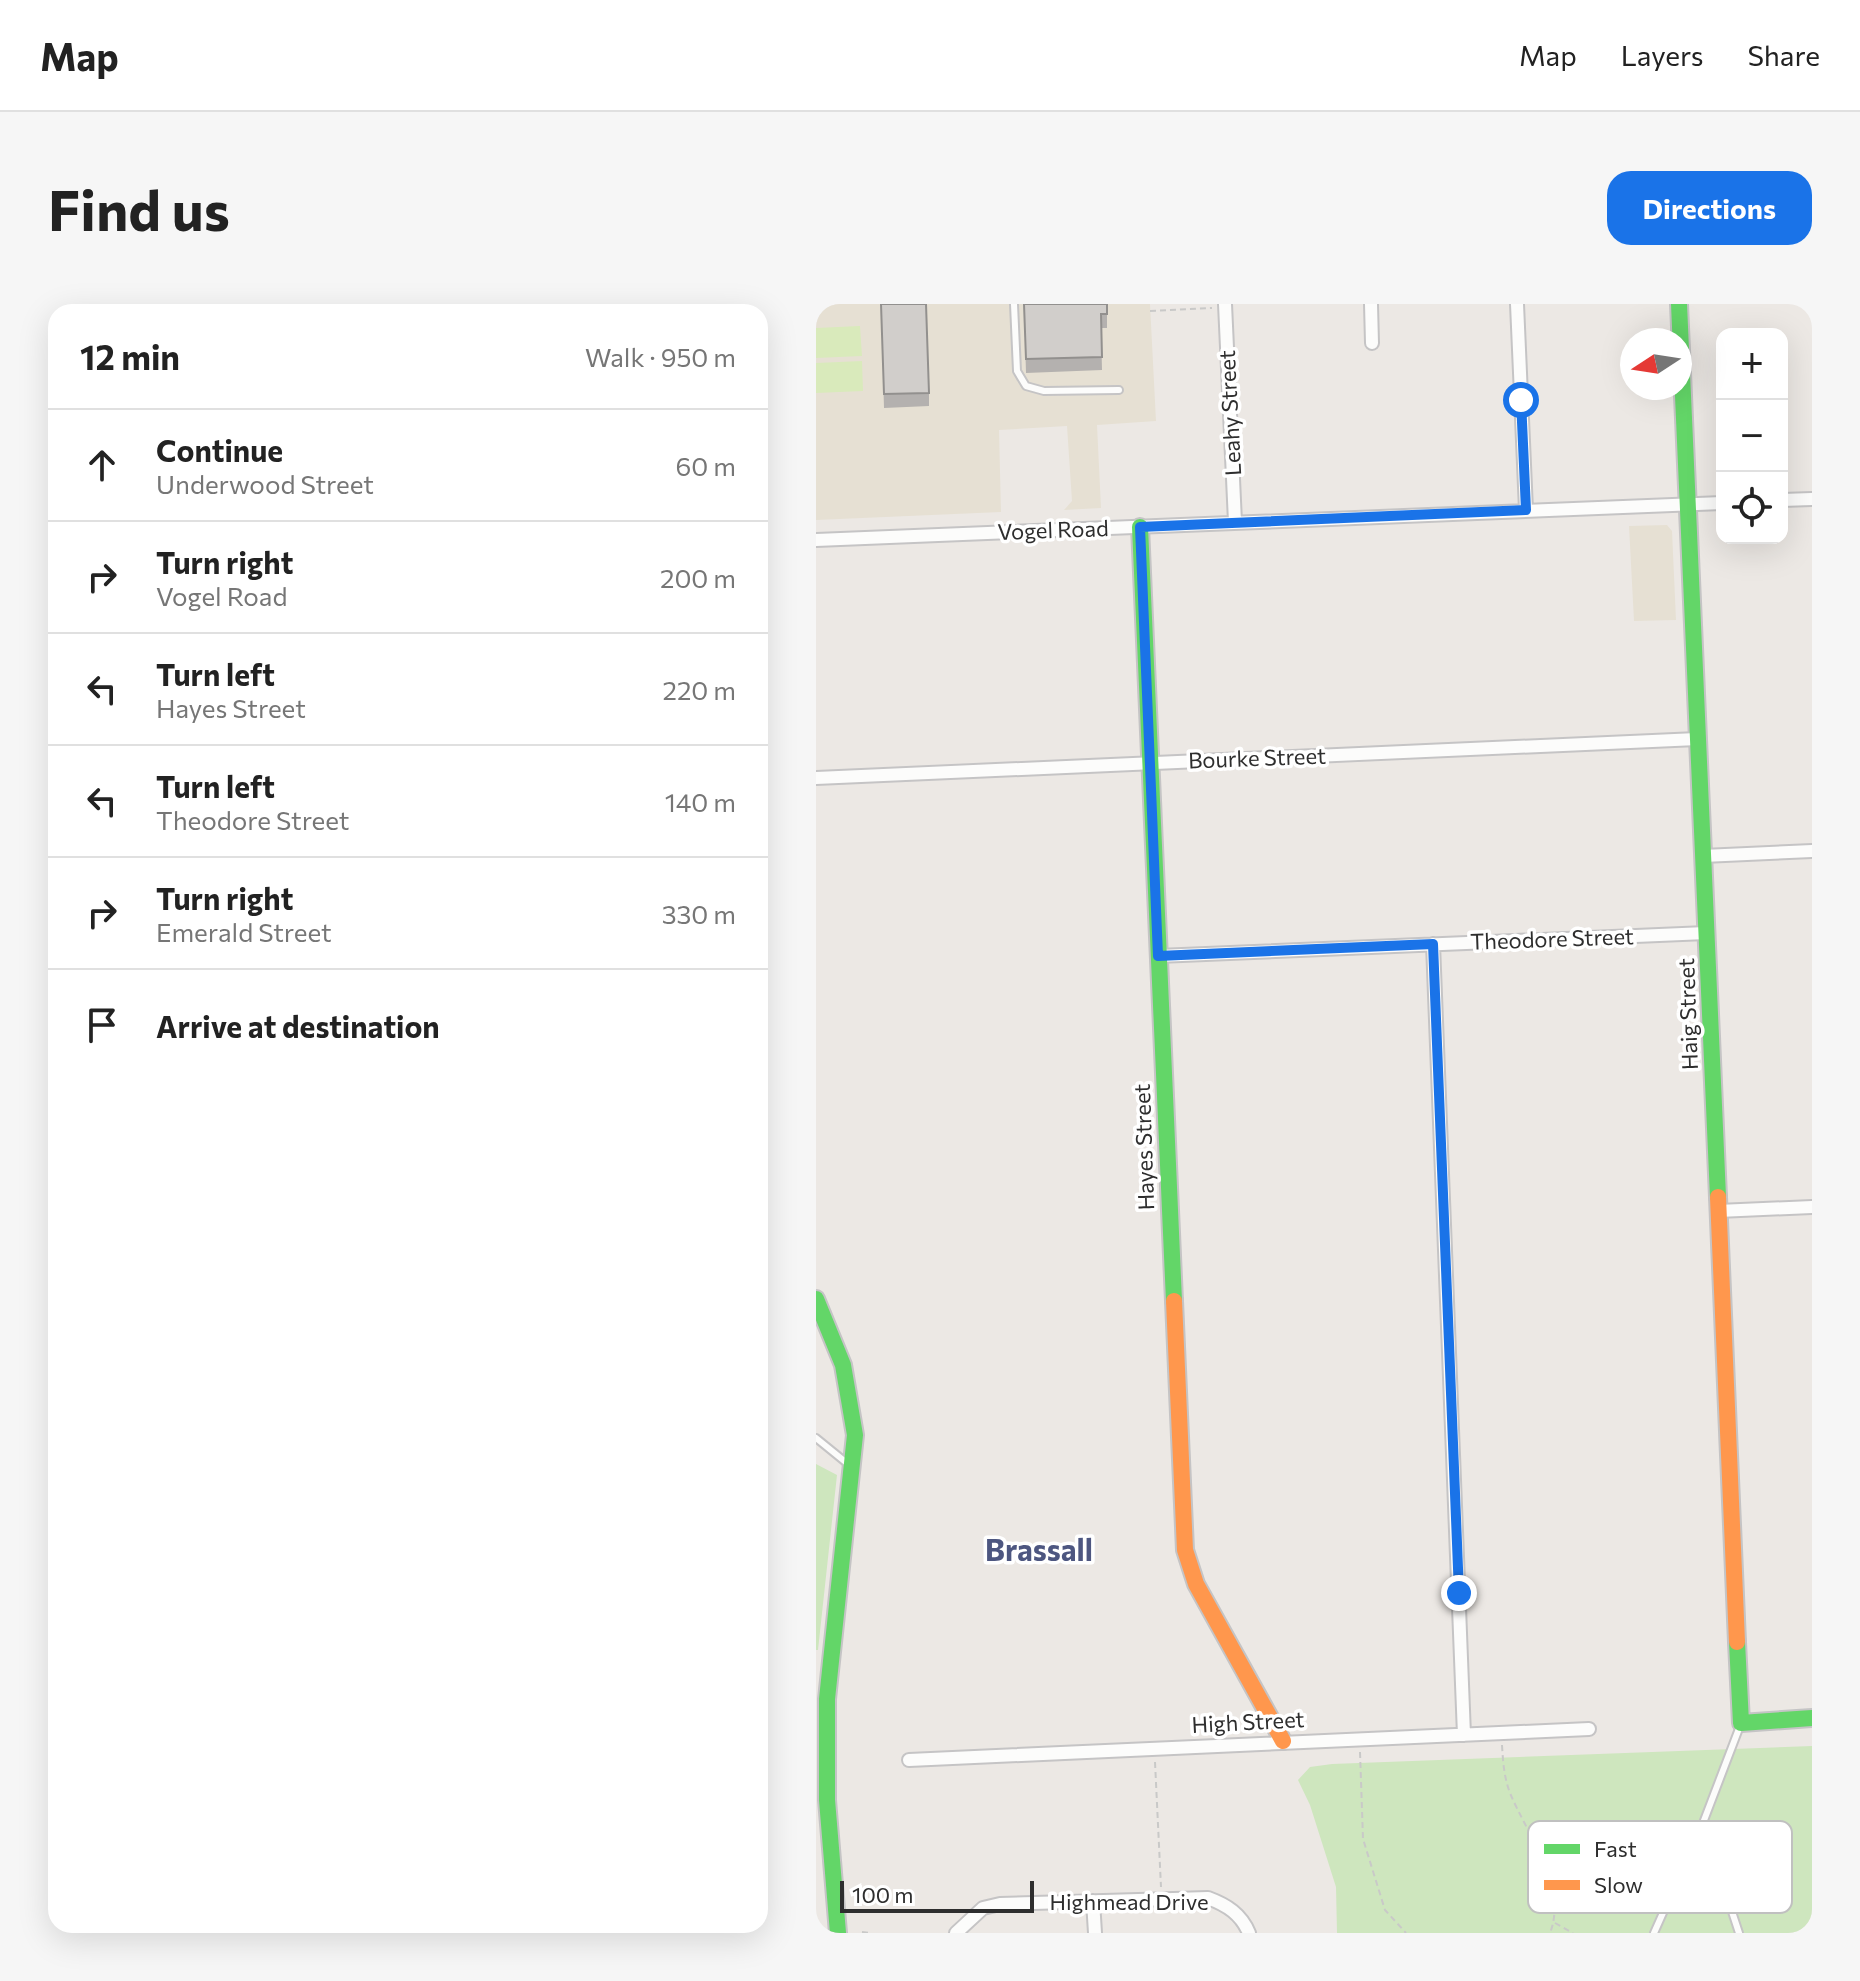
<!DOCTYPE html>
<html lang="en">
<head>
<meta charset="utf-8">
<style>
  body { margin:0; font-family:Commissioner,sans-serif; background:#f6f6f6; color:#222 }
  .controls { position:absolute; right:24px; top:24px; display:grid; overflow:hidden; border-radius:16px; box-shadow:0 8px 32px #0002 }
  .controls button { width:72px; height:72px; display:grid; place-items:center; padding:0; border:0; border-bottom:2px solid #e0e0e0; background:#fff; color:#222; font:40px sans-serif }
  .compass { position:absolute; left:804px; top:24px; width:72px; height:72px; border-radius:50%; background:#fff; box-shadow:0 8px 32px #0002; rotate:258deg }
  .scale { position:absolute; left:24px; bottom:20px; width:194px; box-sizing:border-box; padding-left:8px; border:4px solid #2e2e2e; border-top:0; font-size:22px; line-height:28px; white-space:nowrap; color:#2e2e2e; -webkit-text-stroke:6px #fff; paint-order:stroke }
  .stop { position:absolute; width:24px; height:24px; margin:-18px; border:6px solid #1a73e8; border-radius:50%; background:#fff }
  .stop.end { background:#1a73e8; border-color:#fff; box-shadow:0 2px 8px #0008 }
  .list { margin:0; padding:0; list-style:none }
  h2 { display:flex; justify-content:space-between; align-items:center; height:104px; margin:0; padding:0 32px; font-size:34px }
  h2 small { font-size:26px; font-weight:400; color:#767676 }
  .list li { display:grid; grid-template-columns:52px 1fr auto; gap:24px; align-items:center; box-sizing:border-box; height:112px; padding:0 32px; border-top:2px solid #e0e0e0 }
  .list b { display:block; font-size:30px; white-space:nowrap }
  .list p { margin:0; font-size:26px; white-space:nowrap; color:#767676 }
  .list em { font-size:26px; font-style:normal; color:#767676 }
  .icon { flex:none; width:44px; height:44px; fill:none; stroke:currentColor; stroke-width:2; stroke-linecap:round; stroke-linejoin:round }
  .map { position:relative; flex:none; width:996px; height:1629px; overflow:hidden; border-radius:24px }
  header { display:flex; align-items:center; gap:48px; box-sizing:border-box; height:112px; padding:0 40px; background:#fff; border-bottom:2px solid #e0e0e0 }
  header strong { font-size:38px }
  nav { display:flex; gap:44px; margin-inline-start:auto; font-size:28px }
  .intro { display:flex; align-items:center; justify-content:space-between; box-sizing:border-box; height:192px; padding:0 48px }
  h1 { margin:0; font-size:56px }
  .button { padding:20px 36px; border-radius:24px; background:#1a73e8; color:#fff; font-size:28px; font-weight:700 }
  main { display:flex; gap:48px; padding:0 48px }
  aside { flex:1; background:#fff; border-radius:24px; box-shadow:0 8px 32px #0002 }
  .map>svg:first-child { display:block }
  .education { fill:#e6e0d3 }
  .green { fill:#cee6be }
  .pitch { fill:#d9eabb }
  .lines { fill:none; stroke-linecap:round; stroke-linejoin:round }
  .lane-casing { stroke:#c5c4c5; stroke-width:10 }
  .street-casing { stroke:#c5c4c5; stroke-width:16 }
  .fast-casing { stroke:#c5c4c5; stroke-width:20 }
  .slow-casing { stroke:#c5c4c5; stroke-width:20 }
  .path { stroke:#c9c9c8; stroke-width:2; stroke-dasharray:6 4; stroke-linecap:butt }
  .lane { stroke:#fcfcfb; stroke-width:6 }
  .street { stroke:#fcfcfb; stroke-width:12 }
  .fast { stroke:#63d668; stroke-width:16 }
  .slow { stroke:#ff974d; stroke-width:16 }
  .wall { fill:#b4b1af }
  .building { fill:#d1cecb; stroke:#92908e; stroke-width:2 }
  .route { stroke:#1a73e8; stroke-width:10 }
  .labels { text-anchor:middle; stroke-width:7; stroke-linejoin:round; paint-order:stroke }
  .street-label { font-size:22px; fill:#2e2e2e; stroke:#fff }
  .district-label { font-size:30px; font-weight:bold; fill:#4d5680; stroke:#fff }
  .key { fill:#fff; stroke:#c0c0c0; stroke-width:2 }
  .key-label { font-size:22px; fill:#2e2e2e }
</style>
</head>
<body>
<header>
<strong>Map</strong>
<nav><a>Map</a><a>Layers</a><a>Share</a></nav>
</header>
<div class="intro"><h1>Find us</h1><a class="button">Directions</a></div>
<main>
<aside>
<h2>12 min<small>Walk · 950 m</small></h2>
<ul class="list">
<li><svg class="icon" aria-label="ahead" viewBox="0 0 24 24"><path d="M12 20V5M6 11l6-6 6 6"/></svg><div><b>Continue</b><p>Underwood Street</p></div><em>60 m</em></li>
<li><svg class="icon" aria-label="right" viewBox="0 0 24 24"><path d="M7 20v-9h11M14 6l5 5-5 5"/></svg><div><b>Turn right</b><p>Vogel Road</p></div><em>200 m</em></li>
<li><svg class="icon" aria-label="left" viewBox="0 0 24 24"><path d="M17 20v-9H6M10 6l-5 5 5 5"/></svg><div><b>Turn left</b><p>Hayes Street</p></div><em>220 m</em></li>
<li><svg class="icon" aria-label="left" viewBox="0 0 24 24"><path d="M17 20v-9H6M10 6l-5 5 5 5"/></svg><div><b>Turn left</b><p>Theodore Street</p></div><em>140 m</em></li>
<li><svg class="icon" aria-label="right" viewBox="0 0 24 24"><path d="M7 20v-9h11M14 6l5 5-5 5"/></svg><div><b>Turn right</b><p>Emerald Street</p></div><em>330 m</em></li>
<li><svg class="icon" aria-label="arrive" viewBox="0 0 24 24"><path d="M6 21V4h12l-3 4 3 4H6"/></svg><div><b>Arrive at destination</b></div></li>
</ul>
</aside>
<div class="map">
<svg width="996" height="1629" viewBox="0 0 996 1629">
  <rect width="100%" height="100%" fill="#ece8e4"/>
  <!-- education -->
  <path class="education" d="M0,0H334L340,117L281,121L285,204L248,206L256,197L251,122L183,126L185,208L0,216Z
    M851,221L856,227L860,316L818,317L813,222Z"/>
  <!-- green -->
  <path class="green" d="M0,1160L21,1171L2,1346H0Z
    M996,1442V1629H521L520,1583L494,1501L482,1476L494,1463L516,1460Z"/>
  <!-- pitch -->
  <path class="pitch" d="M44,22L46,52L0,54V24Z
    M46,57L47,87L0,89V59Z"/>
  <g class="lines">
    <defs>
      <path id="lane" d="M198,0L201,67L210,82L228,87L303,86
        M0,1134L32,1160
        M887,1519L923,1629
        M838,1629L887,1519L924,1422"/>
      <path id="street" d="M409,0L419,218
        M555,0L556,39
        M701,0L710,206
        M966,196L996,195
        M0,236L906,199
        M0,474L881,435
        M887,552L996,547
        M617,640L648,1431
        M342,652L890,629
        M902,907L996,903
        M93,1456L773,1425
        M277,1597L279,1629
        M140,1629L167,1604L184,1600L392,1594C411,1601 425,1610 433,1629"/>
      <path id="fast" d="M863,0L902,893
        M324,223L358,997
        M0,995L27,1061L39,1131L11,1395V1496L22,1629
        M921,1338L925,1419L996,1414"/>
      <path id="slow" d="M902,893L921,1338
        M358,997L369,1246L380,1280L467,1437"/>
    </defs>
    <!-- lane casing -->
    <use href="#lane" class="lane-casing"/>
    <!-- street casing -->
    <use href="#street" class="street-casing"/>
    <!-- fast casing -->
    <use href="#fast" class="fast-casing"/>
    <!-- slow casing -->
    <use href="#slow" class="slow-casing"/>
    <!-- path -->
    <path class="path" d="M334,7L396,4
      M686,1441C687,1458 688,1473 694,1489C711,1530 752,1584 734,1629
      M544,1448L547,1535L569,1606L590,1629
      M339,1458L345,1583
      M739,1619L757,1629
      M46,1628L54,1629"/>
    <!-- lane -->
    <use href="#lane" class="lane"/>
    <!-- street -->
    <use href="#street" class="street"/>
    <!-- fast -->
    <use href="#fast" class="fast"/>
    <!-- slow -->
    <use href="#slow" class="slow"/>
  </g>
  <!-- wall -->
  <path class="wall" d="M65,0L113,89V102L68,104Z
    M208,0H291V24H285L286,66L210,69Z"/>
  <!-- building -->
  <path class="building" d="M65,0H110L113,89L68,90Z
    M208,0H291V10H285L286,53L210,55Z"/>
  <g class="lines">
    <!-- route -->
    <path class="route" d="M643,1289L617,640L342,652L324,223L710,206L705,96"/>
  </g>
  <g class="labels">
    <!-- street labels -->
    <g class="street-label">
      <text transform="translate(414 109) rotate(-93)" y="8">Leahy Street</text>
      <text transform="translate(237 226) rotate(-2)" y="8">Vogel Road</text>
      <text transform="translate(441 454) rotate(-2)" y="8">Bourke Street</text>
      <text transform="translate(736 635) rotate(-2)" y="8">Theodore Street</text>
      <text transform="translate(872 710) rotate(-92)" y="8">Haig Street</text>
      <text transform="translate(328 843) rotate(-92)" y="8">Hayes Street</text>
      <text transform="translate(432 1418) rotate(-3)" y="8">High Street</text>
      <text x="313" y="1606">Highmead Drive</text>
    </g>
    <!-- district labels -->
    <g class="district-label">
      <text x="223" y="1257">Brassall</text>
    </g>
  </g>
  <!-- legend -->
  <rect x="712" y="1517" width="264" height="92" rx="12" class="key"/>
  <rect x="728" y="1540" width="36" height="10" fill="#63d668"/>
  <rect x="728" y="1576" width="36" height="10" fill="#ff974d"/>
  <g class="key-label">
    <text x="778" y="1553">Fast</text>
    <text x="778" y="1589">Slow</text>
  </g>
</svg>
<div class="controls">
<button>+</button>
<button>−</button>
<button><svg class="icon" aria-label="locate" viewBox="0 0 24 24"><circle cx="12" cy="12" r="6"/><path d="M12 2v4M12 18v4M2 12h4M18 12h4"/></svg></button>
</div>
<svg class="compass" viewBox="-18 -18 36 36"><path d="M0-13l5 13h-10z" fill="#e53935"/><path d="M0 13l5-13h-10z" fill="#767676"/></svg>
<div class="scale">100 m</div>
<div class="stop" style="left:705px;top:96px"></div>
<div class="stop end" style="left:643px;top:1289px"></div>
</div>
</main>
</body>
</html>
